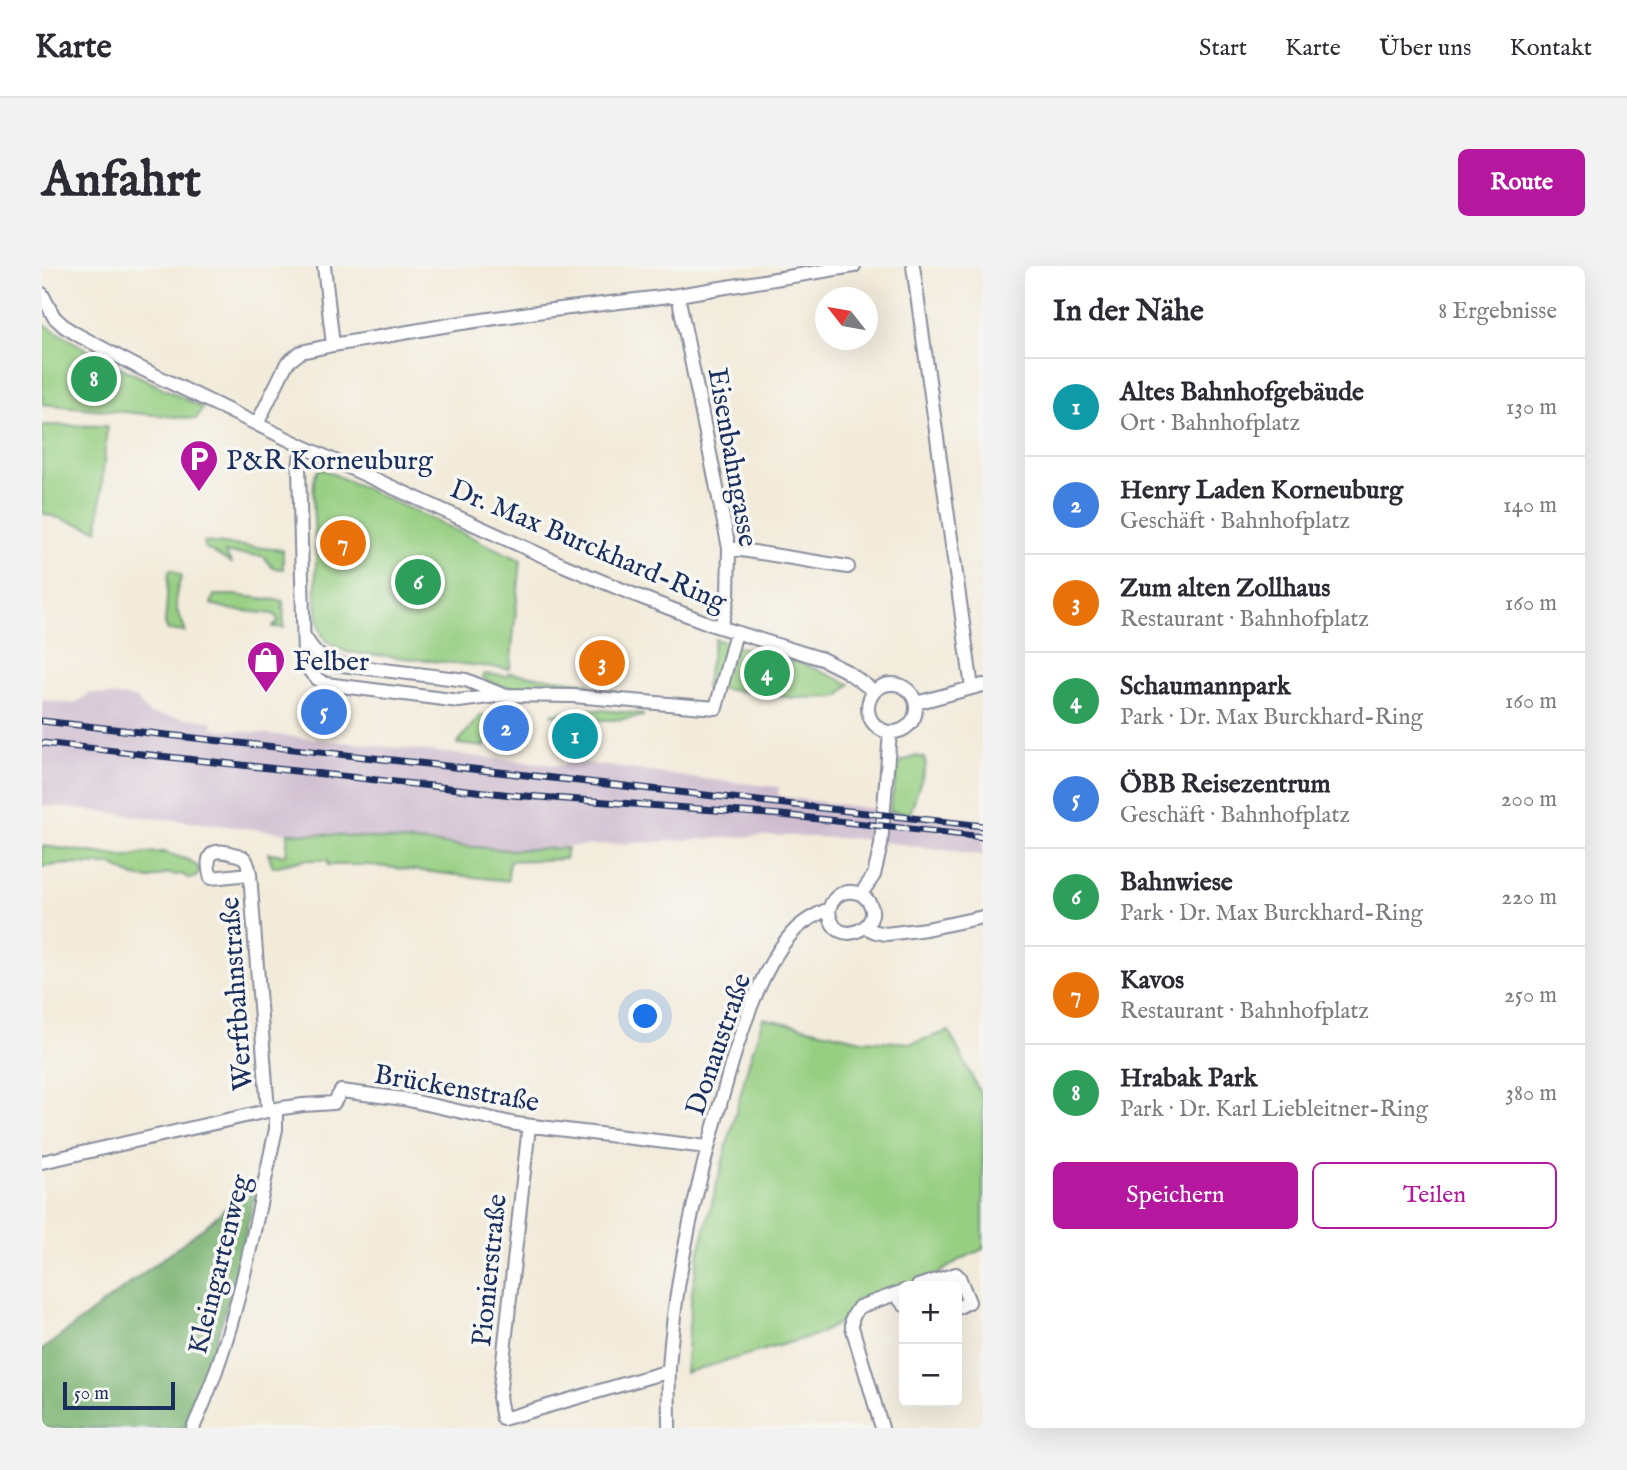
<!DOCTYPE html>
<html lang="de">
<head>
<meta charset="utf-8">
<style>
  body { margin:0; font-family:"IM FELL English",serif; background:#f2f2f3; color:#2b2b33 }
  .controls { position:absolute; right:21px; bottom:21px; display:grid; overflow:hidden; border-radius:10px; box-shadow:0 7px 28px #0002 }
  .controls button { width:63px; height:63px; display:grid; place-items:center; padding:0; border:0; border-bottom:2px solid #e1e1e2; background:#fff; color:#2b2b33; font:35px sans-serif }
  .compass { position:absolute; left:773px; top:21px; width:63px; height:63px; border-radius:50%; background:#fff; box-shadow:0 7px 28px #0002; rotate:301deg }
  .scale { position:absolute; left:21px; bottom:18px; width:112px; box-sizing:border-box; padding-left:7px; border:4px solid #1b2f5e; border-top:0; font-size:19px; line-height:24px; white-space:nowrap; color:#1b2f5e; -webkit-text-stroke:5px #f6f6f2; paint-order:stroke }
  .you { position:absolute; left:604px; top:751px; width:24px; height:24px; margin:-18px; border:5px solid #fff; border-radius:50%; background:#1a73e8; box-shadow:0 0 0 10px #1a73e833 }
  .badge { display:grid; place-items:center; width:46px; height:46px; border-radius:50%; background:#b5179e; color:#fff; font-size:23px; font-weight:700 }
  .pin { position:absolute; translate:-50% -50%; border:4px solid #fff; box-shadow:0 2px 7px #0006 }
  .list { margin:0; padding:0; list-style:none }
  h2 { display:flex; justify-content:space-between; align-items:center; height:91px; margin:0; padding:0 28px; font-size:30px }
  h2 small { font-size:23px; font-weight:400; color:#7c7c81 }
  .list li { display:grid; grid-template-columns:46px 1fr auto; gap:21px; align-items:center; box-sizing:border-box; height:98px; padding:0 28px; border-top:2px solid #e1e1e2 }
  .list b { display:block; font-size:26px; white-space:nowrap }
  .list p { margin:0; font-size:23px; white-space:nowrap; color:#7c7c81 }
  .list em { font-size:23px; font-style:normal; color:#7c7c81 }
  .actions { display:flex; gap:14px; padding:21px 28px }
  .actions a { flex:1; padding:16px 0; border:2px solid #b5179e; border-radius:10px; text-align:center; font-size:24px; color:#b5179e }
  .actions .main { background:#b5179e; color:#fff }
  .map { position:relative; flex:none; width:941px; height:1162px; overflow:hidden; border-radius:10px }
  header { display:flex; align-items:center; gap:42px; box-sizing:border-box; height:98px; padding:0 35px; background:#fff; border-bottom:2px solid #e1e1e2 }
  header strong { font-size:33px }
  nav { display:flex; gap:38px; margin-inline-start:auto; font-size:24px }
  .intro { display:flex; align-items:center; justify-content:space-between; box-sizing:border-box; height:168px; padding:0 42px }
  h1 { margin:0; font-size:49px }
  .button { padding:18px 32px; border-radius:10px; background:#b5179e; color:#fff; font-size:24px; font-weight:700 }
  main { display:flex; gap:42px; padding:0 42px }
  aside { flex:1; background:#fff; border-radius:10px; box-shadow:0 7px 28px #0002 }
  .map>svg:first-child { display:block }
  .industrial { fill:#cfbdcf }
  .green { fill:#97cf82; stroke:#597f70; stroke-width:2 }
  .forest { fill:#79b270; stroke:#4a7067; stroke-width:2 }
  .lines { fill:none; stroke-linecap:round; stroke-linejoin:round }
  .minor-casing { stroke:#878d9c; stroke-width:16 }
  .minor { stroke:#fff; stroke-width:12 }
  .rail-casing { stroke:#1b2f5e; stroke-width:7 }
  .rail { stroke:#f6f6f2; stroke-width:4.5; stroke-dasharray:13; stroke-linecap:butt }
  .labels { text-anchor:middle; stroke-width:7; stroke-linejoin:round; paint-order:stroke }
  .street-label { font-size:28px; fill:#1b2f5e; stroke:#f6f6f2 }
  .poi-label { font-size:28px; fill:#1b2f5e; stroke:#f6f6f2; text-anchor:start }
</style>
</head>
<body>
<header>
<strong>Karte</strong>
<nav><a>Start</a><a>Karte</a><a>Über uns</a><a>Kontakt</a></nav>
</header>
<div class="intro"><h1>Anfahrt</h1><a class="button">Route</a></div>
<main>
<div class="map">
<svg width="941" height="1162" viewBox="0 0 941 1162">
  <rect width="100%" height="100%" fill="#f6f6f2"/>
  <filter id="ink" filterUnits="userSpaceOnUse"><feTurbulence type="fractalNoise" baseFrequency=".0143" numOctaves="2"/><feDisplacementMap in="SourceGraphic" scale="14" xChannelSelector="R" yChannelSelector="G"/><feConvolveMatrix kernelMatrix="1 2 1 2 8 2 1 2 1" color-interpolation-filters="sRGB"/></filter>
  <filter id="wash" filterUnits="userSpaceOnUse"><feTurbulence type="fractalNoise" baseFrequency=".00686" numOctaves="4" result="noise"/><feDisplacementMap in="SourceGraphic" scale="28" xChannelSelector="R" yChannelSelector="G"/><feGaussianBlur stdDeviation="1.57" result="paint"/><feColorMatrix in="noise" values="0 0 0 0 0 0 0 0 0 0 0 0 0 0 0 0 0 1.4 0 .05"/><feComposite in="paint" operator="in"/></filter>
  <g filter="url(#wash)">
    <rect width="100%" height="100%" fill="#f3ebda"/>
    <!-- industrial -->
    <path class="industrial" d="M48,427L94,432L107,448L171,455L170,462L523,500L524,494L651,512L737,521L736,530L824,542L941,554V589L819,573L747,570H714L467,584L293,569L246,567L0,539V434L32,438Z"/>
    <!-- green -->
    <path class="green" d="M0,57L54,89L161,142L154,153L0,138Z
      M0,159L65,160L56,264L0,247Z
      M278,202L479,294L468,403L305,386C295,382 285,379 280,368C272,350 274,312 274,292C273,267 270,241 272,216C272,210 273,206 278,202Z
      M162,276L241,284V303L231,302L221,290L183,287L190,298L162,281Z
      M129,303L140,310C134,324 131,336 137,350C140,357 143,359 143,366L126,364L123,359L127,305Z
      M172,329H192L241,335L242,362L231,361L237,355L232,348L191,344L169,338Z
      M673,373L748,397L750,393L808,418L796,431L753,432L663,421Z
      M467,407L547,417L546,422L545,423L470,422L451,418L441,412V408L465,410Z
      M549,443L601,448V450C573,456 536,455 509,448Z
      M438,449L446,450L443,481L415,478Z
      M874,490L882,492L884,499L868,547L847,545L857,497Z
      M246,567L293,569L467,584L525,582L523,593L467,595L466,615L327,599H286V594H261L231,601L226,587L244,589Z
      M0,580L86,591L102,587L122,586L146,594L155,600L158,605L154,611L147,613L140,608L130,609L127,607L109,613L92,611L70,599L24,598L0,601Z
      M721,752L820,774L870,777L907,765L941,833V983L917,994L893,1010L813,1034L804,1053L777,1068L643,1107L650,1026L657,986L707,796Z"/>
    <!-- forest -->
    <path class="forest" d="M217,912L191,1019L158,1127L142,1162H0V1084L166,958Z"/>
  </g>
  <g filter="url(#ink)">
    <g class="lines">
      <defs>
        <path id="minor" d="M282,0L291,79
          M871,0L930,422
          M0,28L12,51L23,61L36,69L94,100L260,180L521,299L588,327L671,359L780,393L804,405L832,425
          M636,29L687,282L686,331L679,361
          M215,158L245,97L259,86L291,79L413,58L502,45L636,29L812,0
          M260,180L257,201L262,389C264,403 271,412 284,418L417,435L461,429L531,430L674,442L694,366
          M687,282L806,301
          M262,370C270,383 277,392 292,398L424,414L461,429
          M826 442a24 24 0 1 1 48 0a24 24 0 1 1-48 0Z
          M874,437L941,419
          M208,608L169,612C163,592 167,580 191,588C193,588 200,590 202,592C206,595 207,603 208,608L226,845
          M819,628L832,609L839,579L848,466
          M787,643C789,691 856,656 819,628
          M823,661L834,666L844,668L884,663L941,651
          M487,860L457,1131L461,1153L627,1105
          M0,896L234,843L261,839L292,837L299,825L362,833L474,858L665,881
          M876,1020L914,1008L917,1011L927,1036L915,1042
          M853,1028L862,1039
          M151,1162C194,1069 212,963 234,863V843
          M627,1162C627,1143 626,1123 627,1103C633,1006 656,914 683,821C696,773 719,697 755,662C765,653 775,648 787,643C792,628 804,622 819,628
          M840,1162L810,1061V1052L817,1041L862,1025"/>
      </defs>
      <!-- minor casing -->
      <use href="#minor" class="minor-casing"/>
      <!-- minor -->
      <use href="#minor" class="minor"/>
      <defs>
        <path id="rail" d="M0,455L941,560
          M0,477L470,529L740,549L941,571"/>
      </defs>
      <!-- rail casing -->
      <use href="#rail" class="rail-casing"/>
      <!-- rail -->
      <use href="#rail" class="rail"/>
    </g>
  </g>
  <!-- icons -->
  <defs>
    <symbol id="parking-pin" viewBox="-11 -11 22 30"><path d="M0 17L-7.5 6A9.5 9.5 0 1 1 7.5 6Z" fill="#b5179e" stroke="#f6f6f2"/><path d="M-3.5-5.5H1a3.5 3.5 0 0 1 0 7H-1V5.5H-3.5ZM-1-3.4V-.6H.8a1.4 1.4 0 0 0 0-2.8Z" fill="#fff"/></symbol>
    <symbol id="shop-pin" viewBox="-11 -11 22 30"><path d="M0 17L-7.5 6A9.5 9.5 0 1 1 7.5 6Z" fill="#b5179e" stroke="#f6f6f2"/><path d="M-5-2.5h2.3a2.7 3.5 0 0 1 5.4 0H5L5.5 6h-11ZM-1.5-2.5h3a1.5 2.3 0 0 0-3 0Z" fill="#fff"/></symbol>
  </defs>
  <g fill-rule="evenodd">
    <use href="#parking-pin" x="135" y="171" width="44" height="60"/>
    <use href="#shop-pin" x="202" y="372" width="44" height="60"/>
  </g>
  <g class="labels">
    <!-- street labels -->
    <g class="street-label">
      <text transform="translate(692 191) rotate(80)" y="10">Eisenbahngasse</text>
      <text transform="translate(547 278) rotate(23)" y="10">Dr. Max Burckhard-Ring</text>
      <text transform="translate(193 728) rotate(-94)" y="10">Werftbahnstraße</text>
      <text transform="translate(675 778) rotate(-71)" y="10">Donaustraße</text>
      <text transform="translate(415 821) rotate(10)" y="10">Brückenstraße</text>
      <text transform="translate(176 998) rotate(-76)" y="10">Kleingartenweg</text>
      <text transform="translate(446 1004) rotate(-84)" y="10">Pionierstraße</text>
    </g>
    <!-- poi labels -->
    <g class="poi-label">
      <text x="184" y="203">P&amp;R Korneuburg</text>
      <text x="251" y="404">Felber</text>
    </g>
  </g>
</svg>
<div class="controls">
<button>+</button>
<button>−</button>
</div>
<svg class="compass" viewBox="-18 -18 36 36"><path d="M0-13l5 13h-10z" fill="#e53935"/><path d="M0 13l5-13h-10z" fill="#7c7c81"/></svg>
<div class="scale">50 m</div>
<div class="you"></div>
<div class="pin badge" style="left:533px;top:470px;background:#0f9aa8">1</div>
<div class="pin badge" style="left:464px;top:462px;background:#3f7fe0">2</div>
<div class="pin badge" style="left:560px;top:397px;background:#e8710a">3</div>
<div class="pin badge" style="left:725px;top:407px;background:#2e9e5b">4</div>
<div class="pin badge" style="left:282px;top:446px;background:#3f7fe0">5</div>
<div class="pin badge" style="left:376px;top:316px;background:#2e9e5b">6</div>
<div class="pin badge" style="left:301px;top:277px;background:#e8710a">7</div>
<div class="pin badge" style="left:52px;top:113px;background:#2e9e5b">8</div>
</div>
<aside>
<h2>In der Nähe<small>8 Ergebnisse</small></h2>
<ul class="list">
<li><span class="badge" style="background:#0f9aa8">1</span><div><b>Altes Bahnhofgebäude</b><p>Ort · Bahnhofplatz</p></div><em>130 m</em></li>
<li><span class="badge" style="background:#3f7fe0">2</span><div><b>Henry Laden Korneuburg</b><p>Geschäft · Bahnhofplatz</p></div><em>140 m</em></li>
<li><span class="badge" style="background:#e8710a">3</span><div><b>Zum alten Zollhaus</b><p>Restaurant · Bahnhofplatz</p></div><em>160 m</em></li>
<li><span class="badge" style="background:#2e9e5b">4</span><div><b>Schaumannpark</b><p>Park · Dr. Max Burckhard-Ring</p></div><em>160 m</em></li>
<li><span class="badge" style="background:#3f7fe0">5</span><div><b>ÖBB Reisezentrum</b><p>Geschäft · Bahnhofplatz</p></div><em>200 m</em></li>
<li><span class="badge" style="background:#2e9e5b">6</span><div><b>Bahnwiese</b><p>Park · Dr. Max Burckhard-Ring</p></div><em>220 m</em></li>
<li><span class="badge" style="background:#e8710a">7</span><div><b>Kavos</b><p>Restaurant · Bahnhofplatz</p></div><em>250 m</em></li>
<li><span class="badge" style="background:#2e9e5b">8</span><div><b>Hrabak Park</b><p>Park · Dr. Karl Liebleitner-Ring</p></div><em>380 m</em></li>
</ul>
<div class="actions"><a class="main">Speichern</a><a>Teilen</a></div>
</aside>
</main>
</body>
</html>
